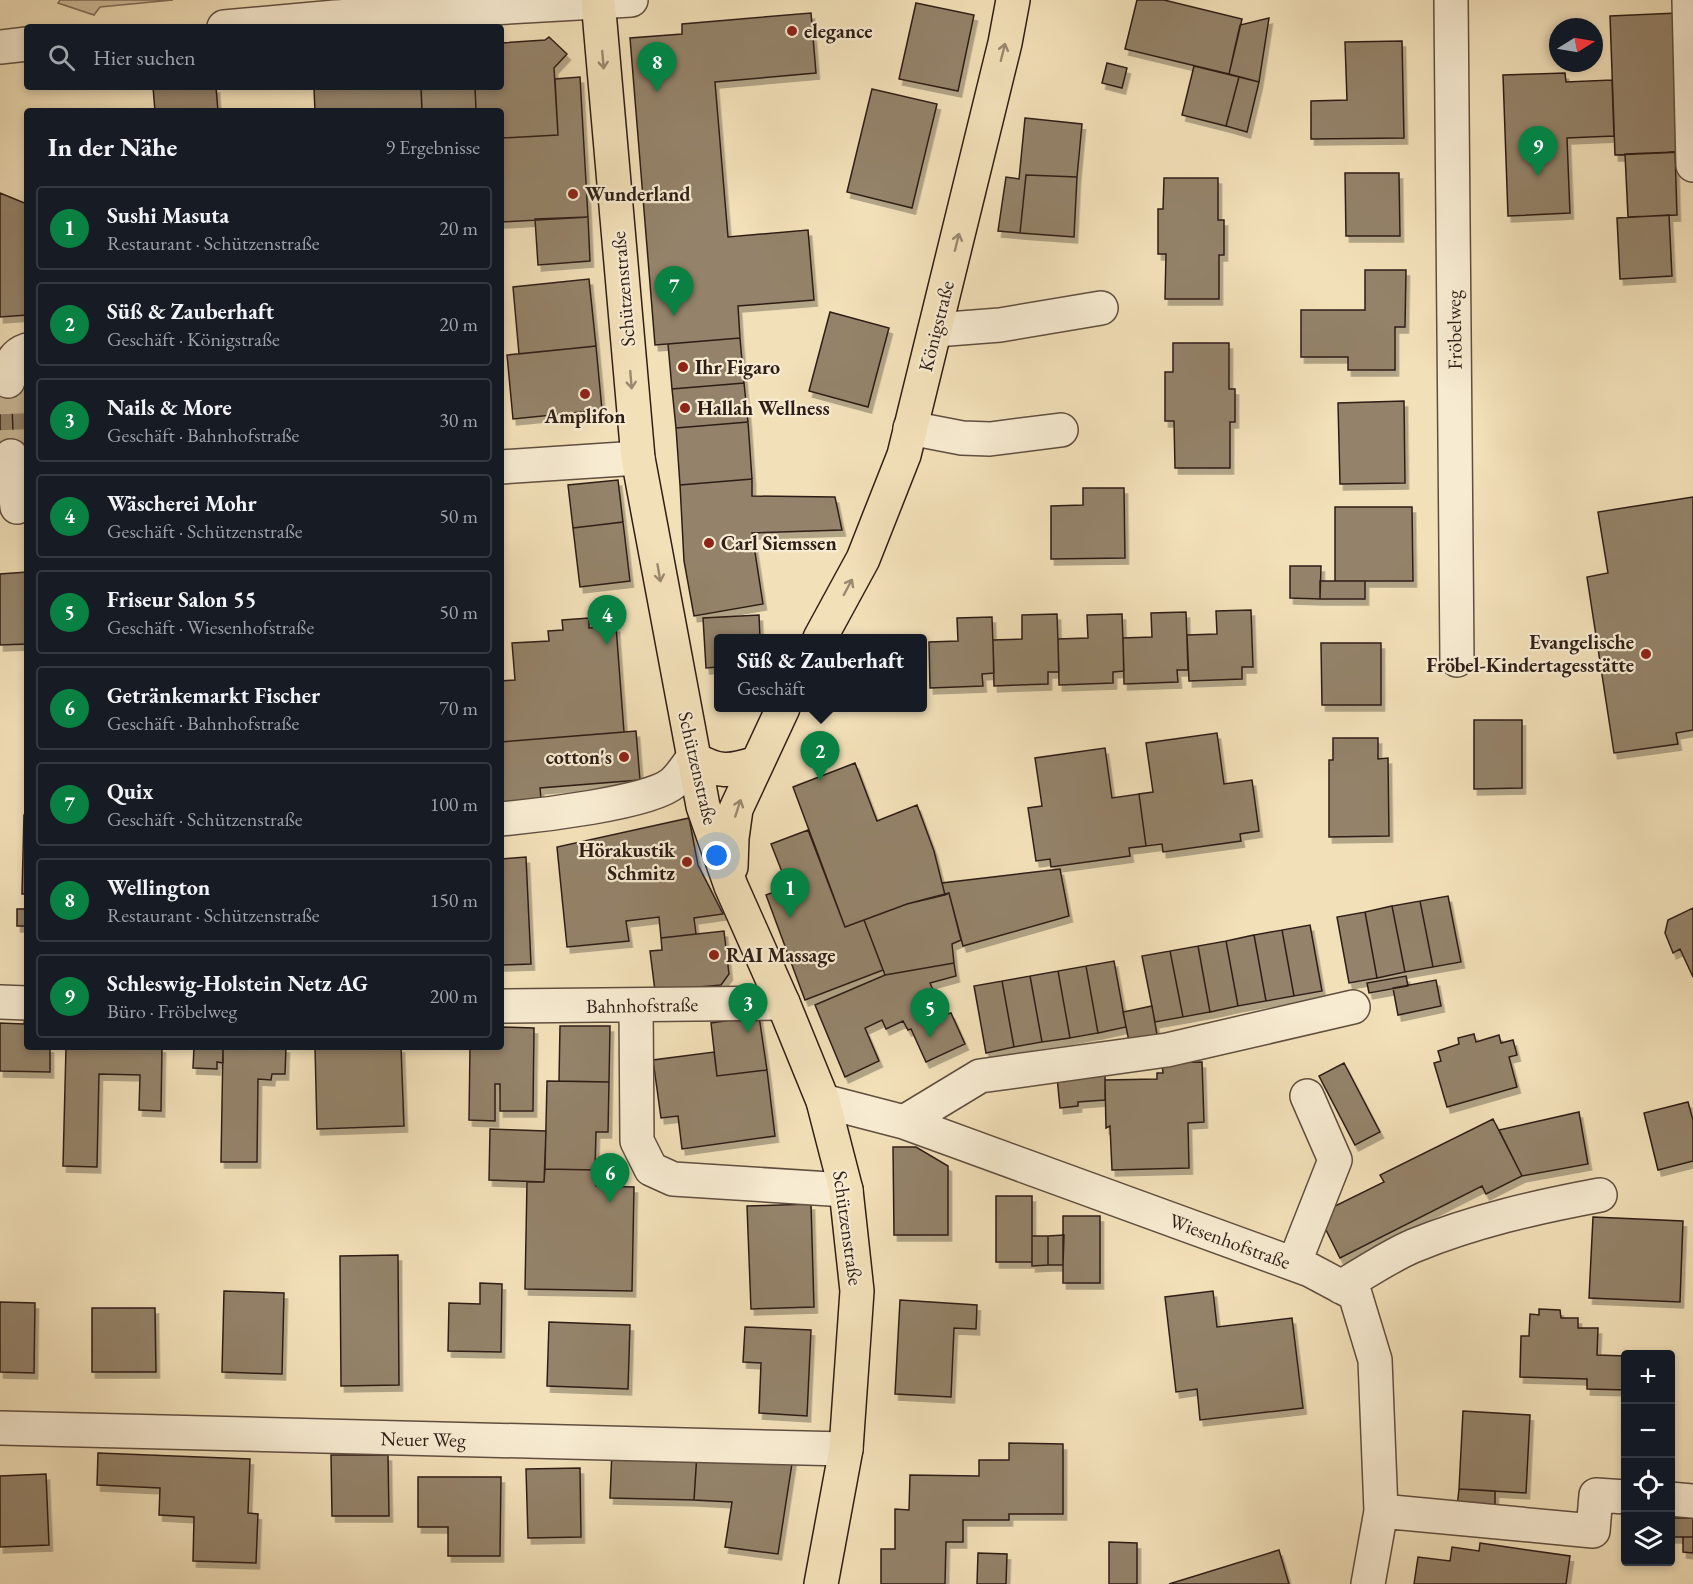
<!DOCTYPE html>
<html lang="de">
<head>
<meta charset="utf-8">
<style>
  body { margin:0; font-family:"EB Garamond",serif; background:#20242c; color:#f1f3f6 }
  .controls { position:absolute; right:18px; bottom:18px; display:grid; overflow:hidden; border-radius:6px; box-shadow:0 3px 9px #0003 }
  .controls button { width:54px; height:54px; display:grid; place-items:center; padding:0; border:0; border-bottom:2px solid #363941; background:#171b24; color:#f1f3f6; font:30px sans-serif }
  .compass { position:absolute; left:1549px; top:18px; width:54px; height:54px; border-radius:50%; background:#171b24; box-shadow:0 3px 9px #0003; rotate:79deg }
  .you { position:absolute; left:717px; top:856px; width:21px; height:21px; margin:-15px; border:4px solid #fff; border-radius:50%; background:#1a73e8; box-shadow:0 0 0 9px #1a73e833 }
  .badge { display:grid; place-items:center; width:39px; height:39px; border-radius:50%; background:#0b8043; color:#fff; font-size:20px; font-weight:700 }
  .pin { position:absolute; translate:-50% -50px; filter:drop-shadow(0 2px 3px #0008) }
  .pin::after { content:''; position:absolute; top:32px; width:21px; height:18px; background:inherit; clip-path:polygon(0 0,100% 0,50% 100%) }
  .popup { position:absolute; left:714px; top:634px; width:213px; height:78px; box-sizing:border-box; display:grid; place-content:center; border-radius:6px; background:#171b24; filter:drop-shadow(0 2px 4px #0005); font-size:20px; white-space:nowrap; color:#9ea1a6 }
  .popup b { font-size:22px; color:#f1f3f6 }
  .popup::after { content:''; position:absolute; left:50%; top:100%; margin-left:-12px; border:12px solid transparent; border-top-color:#171b24 }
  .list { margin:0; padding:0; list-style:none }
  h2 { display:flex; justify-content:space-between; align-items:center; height:78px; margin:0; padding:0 24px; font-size:26px }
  h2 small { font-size:20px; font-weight:400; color:#9ea1a6 }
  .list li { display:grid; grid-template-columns:39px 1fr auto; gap:18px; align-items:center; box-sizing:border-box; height:84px; margin:0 12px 12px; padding:0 12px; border:2px solid #363941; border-radius:6px }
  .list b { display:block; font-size:22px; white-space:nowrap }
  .list p { margin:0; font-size:20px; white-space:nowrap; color:#9ea1a6 }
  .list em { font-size:20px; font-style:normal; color:#9ea1a6 }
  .icon { flex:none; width:33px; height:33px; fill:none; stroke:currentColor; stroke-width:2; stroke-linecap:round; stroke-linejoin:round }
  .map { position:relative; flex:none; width:1693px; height:1584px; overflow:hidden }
  .search { position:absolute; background:#171b24; box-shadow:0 3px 9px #0003; left:24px; top:24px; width:480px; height:66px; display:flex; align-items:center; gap:15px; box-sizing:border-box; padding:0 21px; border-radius:6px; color:#9ea1a6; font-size:22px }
  .panel { position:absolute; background:#171b24; box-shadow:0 3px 9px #0003; left:24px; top:108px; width:480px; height:942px; border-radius:6px }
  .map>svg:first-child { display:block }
  .green { fill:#d1bf9d; stroke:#806e5a; stroke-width:1.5 }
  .building { fill:#94836b; stroke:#2f1e17; stroke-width:1.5; filter:url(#shadow) }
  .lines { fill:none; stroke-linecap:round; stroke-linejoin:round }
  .minor-tunnel { stroke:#cbb998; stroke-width:33; stroke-dasharray:33 16; stroke-linecap:butt }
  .minor-casing { stroke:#604e3f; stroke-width:36 }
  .major-casing { stroke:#2f1e17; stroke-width:36 }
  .minor { stroke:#f7ebd1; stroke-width:33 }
  .major { stroke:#f2e0b8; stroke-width:33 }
  .oneway { stroke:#9a8970 }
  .poi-dot { fill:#8f2418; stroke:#f7ebd1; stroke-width:2 }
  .labels { text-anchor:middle; stroke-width:4.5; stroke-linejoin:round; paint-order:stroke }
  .poi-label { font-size:20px; font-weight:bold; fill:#2f1e17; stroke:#f7ebd1; text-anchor:start }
  .street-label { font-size:20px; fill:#2f1e17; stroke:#f7ebd1 }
</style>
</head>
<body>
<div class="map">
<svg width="1693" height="1584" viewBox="0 0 1693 1584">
  <defs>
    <filter id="shadow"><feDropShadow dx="3.5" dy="6" stdDeviation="0" flood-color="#0004"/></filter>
  </defs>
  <rect width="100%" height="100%" fill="#f2e0b8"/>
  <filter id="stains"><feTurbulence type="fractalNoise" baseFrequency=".00333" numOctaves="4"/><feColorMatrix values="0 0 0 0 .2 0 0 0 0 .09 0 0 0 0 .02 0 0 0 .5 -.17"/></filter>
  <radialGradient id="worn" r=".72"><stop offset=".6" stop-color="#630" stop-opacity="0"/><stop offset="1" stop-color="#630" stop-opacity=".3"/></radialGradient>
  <!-- green -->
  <path class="green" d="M60,0H173L100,7L94,15L58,3Z"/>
  <!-- building -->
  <path class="building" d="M1137,0H1164L1242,19L1229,74L1125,49Z
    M916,3L974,15L958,91L899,79Z
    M811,13L816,73L715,82L728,237L808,230L814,300L738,306L740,338L655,345L630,38L682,34V24Z
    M1677,13L1682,152L1615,155L1610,16Z
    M1269,18L1259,82L1229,74L1240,25Z
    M549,37L567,54L554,68L558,135L501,138V111H476L475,87H501V43L545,40Z
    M1402,41L1404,138L1311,139V101L1347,100L1345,42Z
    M1107,63L1127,68L1122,88L1102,83Z
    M1194,66L1239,77L1226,126L1182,115Z
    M1565,73L1566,82L1612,80L1614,136L1567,138L1570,213L1508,216L1503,75Z
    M580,77L588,217L501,222V138L558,135L555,79Z
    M1239,77L1259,82L1247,132L1226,126Z
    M153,87H216L218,111H155Z
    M350,87H421L422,111H315L314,89Z
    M421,87H475L476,111H422Z
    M872,89L937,104L912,208L847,192Z
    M1025,118L1082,124L1077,177L1026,175L1020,233L998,231L1006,177L1019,179Z
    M1675,152L1677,215L1628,217L1625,154Z
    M1345,173H1399L1400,236H1346Z
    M1026,175L1077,177L1074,237L1020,233Z
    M1164,178H1218V220H1224V255H1219V299H1165L1166,254H1158V209H1163Z
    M0,193L27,204V315L0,317Z
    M1669,215L1672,276L1620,279L1617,218Z
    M588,217L590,261L538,265L535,219Z
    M1365,270H1406L1405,327H1395V370H1348V357H1301V310H1365Z
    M589,279L596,346L519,354L513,287Z
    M830,312L889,328L868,407L809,391Z
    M740,338L744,383L672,389L668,344Z
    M1173,343H1229V389H1235V422H1230V468H1175L1174,421H1165V372H1173Z
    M596,346L602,410L513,419L507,355Z
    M27,380V455L14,456L11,381Z
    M0,381H11L14,456H0Z
    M744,383L748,422L676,428L672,389Z
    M1404,401L1405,483L1340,484L1338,403Z
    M748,422L752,479L680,485L676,428Z
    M752,479V496L835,497L842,530L752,533L763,604L694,616L684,561L680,485Z
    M618,480L623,522L573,528L568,485Z
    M1083,488H1124L1125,558L1051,559V506L1083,505Z
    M1693,497V730L1676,733L1678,744L1614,753L1587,577L1608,573L1598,512Z
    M1335,507H1412L1413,581H1335Z
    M623,522L630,581L580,587L573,528Z
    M1290,566H1321L1320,599L1290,598Z
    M27,572V644L0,645V574Z
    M1320,581H1365V599H1320Z
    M1251,610L1253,667H1242V679L1189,681L1187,635L1217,634L1216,611Z
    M1186,612L1188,670H1177L1178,682L1124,684L1123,638L1152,637L1151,613Z
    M1057,614L1059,672H1048V684L994,686L993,640L1022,639V615Z
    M1122,614L1124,671L1113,672V683L1059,685L1058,639L1088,638L1087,615Z
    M759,615L760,638H718V667L706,668L703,618Z
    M992,617L994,673L982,674L983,686L930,688L929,642L958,641L957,618Z
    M589,618V628L616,626L624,732L501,742V681L515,680L512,643L549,641L548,631L563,630L562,620Z
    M1321,643H1381V705H1322Z
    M1474,720H1522V788L1474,789Z
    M636,731L640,780L540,788L541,799L501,803V742Z
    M1217,733L1224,784L1252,780L1259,831L1240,834L1241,841L1163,852L1162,844L1146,846L1139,794L1153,792L1146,743Z
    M1333,738H1378V759L1388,758L1389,836L1329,837V760H1333Z
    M1105,748L1112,798L1139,794L1146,846L1129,848L1130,856L1051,867L1050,859L1036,861L1028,808L1042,806L1035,758Z
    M855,763L877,821L917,805L934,851L945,895L907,904L845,927L793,787Z
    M24,815H27V894H22Z
    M689,818L698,865L723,914L694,918L696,934L661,938L659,917L626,921L629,941L567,947L557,847Z
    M808,830L845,927L864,920L883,970L805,1000L766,895L788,887L771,844Z
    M526,857L531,964L501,965V859Z
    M1060,869L1069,916L963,946L949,893L945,895L942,883Z
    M949,893L961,940L952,944L954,963L885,975L864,920L907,904Z
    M1448,896L1461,962L1433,967L1420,901Z
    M1420,901L1433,967L1405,972L1392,906Z
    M1392,906L1405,972L1377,978L1365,912Z
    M1693,908V977L1680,949L1673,953L1665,933L1668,920Z
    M17,909H27V926H17Z
    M1365,912L1377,978L1349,983L1337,917Z
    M1310,925L1322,991L1294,996L1282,930Z
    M1282,930L1294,996L1266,1001L1254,935Z
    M724,931L729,974L721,985L655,991L650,951L662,950L661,938Z
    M1254,935L1266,1001L1238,1006L1226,941Z
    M1226,941L1238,1006L1210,1012L1198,946Z
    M1198,946L1210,1012L1183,1017L1170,951Z
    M1170,951L1183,1017L1155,1022L1142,956Z
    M1114,961L1126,1027L1098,1033L1086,966Z
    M954,963L956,976L930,983L944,1015L951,1013L965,1044L926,1062L911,1029L908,1030L903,1021L886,1029L882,1020L865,1028L879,1061L845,1077L815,1005L885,975Z
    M1086,966L1098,1033L1070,1038L1058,971Z
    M1058,971L1070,1038L1042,1042L1030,976Z
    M1030,976L1042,1042L1014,1047L1002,981Z
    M1406,976L1408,986L1369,993L1367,983Z
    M1436,980L1441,1006L1398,1015L1393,988Z
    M1002,981L1014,1047L986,1053L974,986Z
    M1152,1006L1158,1040L1130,1046L1123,1012Z
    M25,1015H27V1047H50V1072L0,1071V1023L24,1024Z
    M759,1016L767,1070L717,1076L711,1023Z
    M560,1026H610L609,1082L559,1081Z
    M501,1027L534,1028L533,1111H500V1084H495V1121L469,1120L470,1047H501Z
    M1474,1034L1476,1042L1499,1035L1501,1043L1513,1040L1517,1055L1509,1057L1517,1087L1447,1107L1434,1063L1441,1061L1438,1051L1459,1044L1458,1038Z
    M66,1047H162L161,1111L139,1110L140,1075L99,1074L97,1167L63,1166Z
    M194,1047H223V1063L217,1062V1069L193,1068Z
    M223,1047H286L285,1074H272L271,1080L258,1079L257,1162H221Z
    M315,1047H401L404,1126L317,1129Z
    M714,1052L717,1076L767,1070L775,1136L682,1149L678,1116L661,1118L653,1060Z
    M1202,1062L1204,1122L1188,1123L1189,1168L1112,1170L1110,1126L1106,1128L1105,1080L1157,1079V1073H1163L1162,1063Z
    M1344,1063L1380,1132L1355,1145L1319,1076Z
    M1105,1074V1100L1078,1102V1106L1060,1108L1057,1077Z
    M547,1081L609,1082L608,1132H596L595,1170L545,1169Z
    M1688,1102L1693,1120V1161L1658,1170L1644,1113Z
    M1579,1112L1588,1164L1522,1176L1499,1130Z
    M1493,1119L1522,1176L1486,1194L1482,1186L1340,1258L1325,1228L1329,1209L1384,1182L1380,1175Z
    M490,1129L546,1131L544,1182L489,1180Z
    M893,1147H916L948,1166V1235H894Z
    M545,1169L595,1170L596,1186L634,1187L632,1291L525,1289L527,1182H544Z
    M996,1196H1032V1262H996Z
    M811,1204L814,1307L751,1309L747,1206Z
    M1063,1216H1100V1283H1063Z
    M1593,1217L1683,1221L1680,1302L1589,1298Z
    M1064,1235L1063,1265H1048V1236Z
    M1032,1236H1048V1265L1032,1266Z
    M398,1255L399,1385L341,1386L340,1256Z
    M480,1283L502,1284L501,1352L448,1351L449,1303L480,1304Z
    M224,1291L284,1293L282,1374L222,1372Z
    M1213,1291L1217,1327L1292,1318L1303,1408L1200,1420L1197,1389L1176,1392L1165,1297Z
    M900,1300L977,1305L976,1329L954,1328L951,1397L895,1394Z
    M0,1302L35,1303L34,1373L0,1372Z
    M92,1308H155L156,1372H92Z
    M1539,1309L1560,1310L1561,1318H1578V1328H1598L1597,1355L1626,1356V1390L1587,1389V1379L1520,1377L1521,1336H1529L1530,1314L1539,1315Z
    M549,1322L630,1325L628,1389L547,1386Z
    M745,1327L811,1330L807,1416L759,1413L761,1363L743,1362Z
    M1463,1411L1530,1415L1526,1493L1459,1489Z
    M1009,1443L1063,1444V1514H1009V1520H963V1542H946L945,1584H881V1549H895V1509L909,1510L910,1475L979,1476V1460H1009Z
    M612,1450L697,1453L694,1500L610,1498Z
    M98,1453L250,1459L248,1513L258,1514L256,1563L193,1561L194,1517L159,1515L160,1488L97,1485Z
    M697,1453L793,1457L778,1554L725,1547L732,1502L694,1500Z
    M331,1455H388L389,1516H332Z
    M580,1468L581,1537L528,1538L526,1469Z
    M46,1474L49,1545L0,1547V1476Z
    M418,1477H501L500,1556H448V1527H418Z
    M1459,1489L1495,1491V1509L1457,1507Z
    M1670,1518H1693V1537H1670Z
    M1683,1537H1693V1553L1683,1552Z
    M1109,1542L1137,1543V1584H1109Z
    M1480,1543L1570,1556L1566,1584H1414L1418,1557L1450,1561L1452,1547L1479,1551Z
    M1279,1550L1289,1584H1169Z
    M978,1553L1007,1554L1006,1584H977Z"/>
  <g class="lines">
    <!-- minor-tunnel -->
    <path class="minor-tunnel" d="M8,381L11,456"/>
    <defs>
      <path id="minor" d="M1451,0L1457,660
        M1689,0L1693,165
        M224,27L335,17L631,0
        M0,47L27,44
        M935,330L1000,325L1101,308
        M8,381C9,367 12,355 27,350
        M910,428L962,438L990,439L1061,430
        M11,456L17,507
        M501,467L638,458
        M501,819C535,816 650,803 673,783C681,776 687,766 693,758
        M0,1002L27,1003
        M636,1005L637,1141L651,1169L673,1179L846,1190
        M501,1006L783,1003
        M823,1101L904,1122L1310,1270L1355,1294L1375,1360L1381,1511L1368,1584
        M904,1122L980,1076L1167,1050L1353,1007
        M1294,1264L1335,1160L1307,1096
        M1341,1287C1364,1273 1388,1257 1413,1246C1474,1221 1536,1207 1600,1195
        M0,1428L846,1449
        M1670,1499L1693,1501
        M1381,1511L1593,1531L1596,1495L1626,1497"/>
      <path id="major" d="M598,0L638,458L703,806L731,886L783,1003L823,1101L846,1190L857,1291L846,1449L821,1584
        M820,638L863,559L904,455L1005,43L1013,0
        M693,758C719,773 729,772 757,763
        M731,867L732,838L736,809L783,708"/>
    </defs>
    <!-- minor casing -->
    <use href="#minor" class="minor-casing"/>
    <!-- major casing -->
    <use href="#major" class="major-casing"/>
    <!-- minor -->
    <use href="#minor" class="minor"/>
    <!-- major -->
    <use href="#major" class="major"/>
  </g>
  <!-- one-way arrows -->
  <defs><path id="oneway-shaft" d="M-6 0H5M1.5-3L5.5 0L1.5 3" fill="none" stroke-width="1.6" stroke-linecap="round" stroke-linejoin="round" transform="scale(1.5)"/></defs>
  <g class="oneway">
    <use href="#oneway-shaft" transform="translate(1003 52) rotate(-76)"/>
    <use href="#oneway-shaft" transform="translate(603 60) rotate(85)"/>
    <use href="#oneway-shaft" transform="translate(957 242) rotate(-76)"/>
    <use href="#oneway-shaft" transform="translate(631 380) rotate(85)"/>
    <use href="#oneway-shaft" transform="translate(659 573) rotate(80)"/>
    <use href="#oneway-shaft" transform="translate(848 587) rotate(-62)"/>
    <use href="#oneway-shaft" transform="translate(738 808) rotate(-72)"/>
  </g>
  <!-- markers -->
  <g class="poi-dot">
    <circle cx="792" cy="31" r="6"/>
    <circle cx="573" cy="194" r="6"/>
    <circle cx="683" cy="367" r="6"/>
    <circle cx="585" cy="394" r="6"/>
    <circle cx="685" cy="408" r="6"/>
    <circle cx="709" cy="543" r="6"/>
    <circle cx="1646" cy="654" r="6"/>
    <circle cx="624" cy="757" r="6"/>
    <circle cx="687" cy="862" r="6"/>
    <circle cx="714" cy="955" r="6"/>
  </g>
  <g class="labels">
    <!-- poi labels -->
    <g class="poi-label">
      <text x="804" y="38">elegance</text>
      <text x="585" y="201">Wunderland</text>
      <text x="695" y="374">Ihr Figaro</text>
      <text x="697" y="415">Hallah Wellness</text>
      <text x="585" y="423" text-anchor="middle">Amplifon</text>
      <text x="721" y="550">Carl Siemssen</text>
      <text x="1634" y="649" text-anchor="end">Evangelische<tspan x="1634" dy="23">Fröbel-Kindertagesstätte</tspan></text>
      <text x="612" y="764" text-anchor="end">cotton's</text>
      <text x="675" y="857" text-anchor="end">Hörakustik<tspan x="675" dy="23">Schmitz</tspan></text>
      <text x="726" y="962">RAI Massage</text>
    </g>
    <!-- street labels -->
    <g class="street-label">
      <text transform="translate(623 289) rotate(-95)" y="7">Schützenstraße</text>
      <text transform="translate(936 326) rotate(-76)" y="7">Königstraße</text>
      <text transform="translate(1454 330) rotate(-91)" y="7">Fröbelweg</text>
      <text transform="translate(698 768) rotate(77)" y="7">Schützenstraße</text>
      <text transform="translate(642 1005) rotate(-1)" y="7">Bahnhofstraße</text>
      <text transform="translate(848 1228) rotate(82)" y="7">Schützenstraße</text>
      <text transform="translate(1230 1241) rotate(20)" y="7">Wiesenhofstraße</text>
      <text transform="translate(423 1439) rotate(1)" y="7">Neuer Weg</text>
    </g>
  </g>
  <rect width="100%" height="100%" filter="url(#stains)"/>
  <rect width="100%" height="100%" fill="url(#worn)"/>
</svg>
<div class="controls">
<button>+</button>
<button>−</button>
<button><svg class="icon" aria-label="locate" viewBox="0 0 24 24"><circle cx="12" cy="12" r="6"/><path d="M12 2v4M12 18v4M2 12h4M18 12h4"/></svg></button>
<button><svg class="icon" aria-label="layers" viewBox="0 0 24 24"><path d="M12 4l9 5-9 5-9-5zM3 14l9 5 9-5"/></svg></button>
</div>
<svg class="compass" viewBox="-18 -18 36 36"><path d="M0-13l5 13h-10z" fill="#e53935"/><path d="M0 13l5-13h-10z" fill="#9ea1a6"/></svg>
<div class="you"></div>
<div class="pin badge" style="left:790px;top:918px">1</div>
<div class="pin badge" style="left:820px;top:781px">2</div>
<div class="popup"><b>Süß &amp; Zauberhaft</b>Geschäft</div>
<div class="pin badge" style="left:748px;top:1033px">3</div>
<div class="pin badge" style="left:607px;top:645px">4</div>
<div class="pin badge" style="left:930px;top:1038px">5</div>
<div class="pin badge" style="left:610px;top:1203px">6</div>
<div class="pin badge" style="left:674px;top:316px">7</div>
<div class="pin badge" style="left:657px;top:92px">8</div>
<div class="pin badge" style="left:1538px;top:176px">9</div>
<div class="search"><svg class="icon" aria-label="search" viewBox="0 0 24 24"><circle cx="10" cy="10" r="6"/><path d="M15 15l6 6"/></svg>Hier suchen</div>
<section class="panel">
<h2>In der Nähe<small>9 Ergebnisse</small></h2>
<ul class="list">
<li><span class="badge">1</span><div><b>Sushi Masuta</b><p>Restaurant · Schützenstraße</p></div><em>20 m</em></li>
<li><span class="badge">2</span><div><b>Süß &amp; Zauberhaft</b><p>Geschäft · Königstraße</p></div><em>20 m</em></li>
<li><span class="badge">3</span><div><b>Nails &amp; More</b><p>Geschäft · Bahnhofstraße</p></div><em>30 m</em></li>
<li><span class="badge">4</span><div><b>Wäscherei Mohr</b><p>Geschäft · Schützenstraße</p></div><em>50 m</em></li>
<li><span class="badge">5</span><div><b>Friseur Salon 55</b><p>Geschäft · Wiesenhofstraße</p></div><em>50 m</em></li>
<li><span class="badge">6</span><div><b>Getränkemarkt Fischer</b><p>Geschäft · Bahnhofstraße</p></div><em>70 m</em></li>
<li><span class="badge">7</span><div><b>Quix</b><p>Geschäft · Schützenstraße</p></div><em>100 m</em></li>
<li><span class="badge">8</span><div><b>Wellington</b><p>Restaurant · Schützenstraße</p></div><em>150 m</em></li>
<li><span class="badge">9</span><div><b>Schleswig-Holstein Netz AG</b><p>Büro · Fröbelweg</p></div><em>200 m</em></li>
</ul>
</section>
</div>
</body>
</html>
